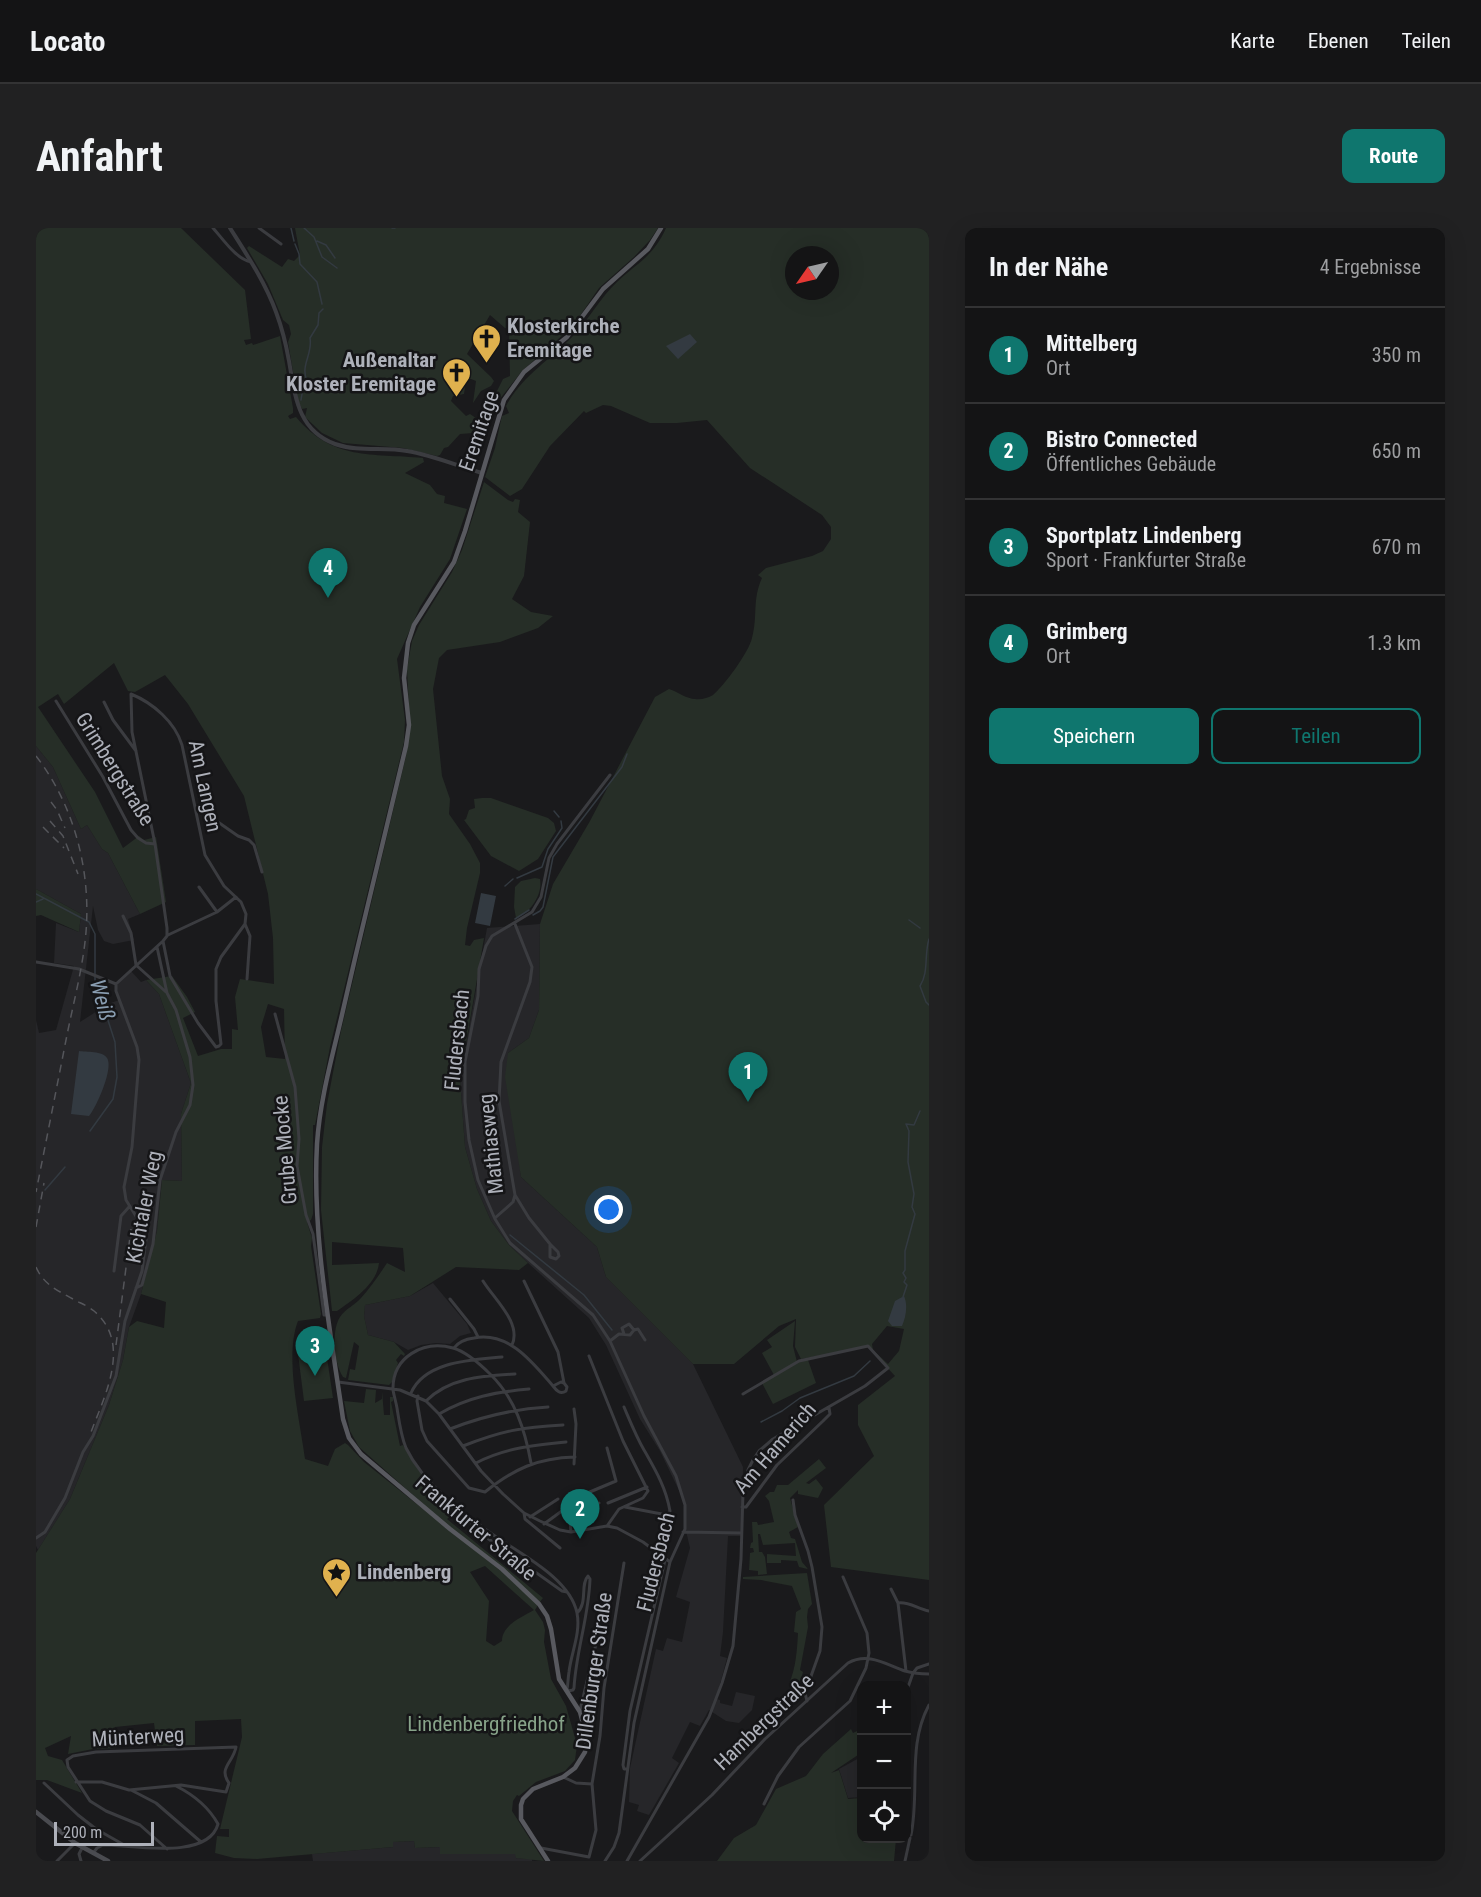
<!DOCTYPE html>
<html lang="de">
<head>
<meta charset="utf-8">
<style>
  body { margin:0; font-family:"Roboto Condensed",sans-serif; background:#212122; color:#f1f3f6 }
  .controls { position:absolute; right:18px; bottom:18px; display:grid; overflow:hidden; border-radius:12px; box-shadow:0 6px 24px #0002 }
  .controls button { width:54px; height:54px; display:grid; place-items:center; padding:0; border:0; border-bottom:2px solid #333334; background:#141415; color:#f1f3f6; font:30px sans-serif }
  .compass { position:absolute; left:749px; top:18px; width:54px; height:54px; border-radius:50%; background:#141415; box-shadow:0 6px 24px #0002; rotate:236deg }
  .scale { position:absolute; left:18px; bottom:15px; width:100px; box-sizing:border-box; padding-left:6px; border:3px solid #aeb1ba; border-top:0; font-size:16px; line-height:21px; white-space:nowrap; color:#aeb1ba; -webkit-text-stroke:4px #151517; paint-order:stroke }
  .you { position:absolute; left:573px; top:982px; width:21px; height:21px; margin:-15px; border:4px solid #fff; border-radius:50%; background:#1a73e8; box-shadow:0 0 0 9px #1a73e833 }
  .badge { display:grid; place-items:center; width:39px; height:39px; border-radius:50%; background:#0f766e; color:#fff; font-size:20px; font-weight:700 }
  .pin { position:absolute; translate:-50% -50px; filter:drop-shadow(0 2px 3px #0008) }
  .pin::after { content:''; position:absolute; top:32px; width:21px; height:18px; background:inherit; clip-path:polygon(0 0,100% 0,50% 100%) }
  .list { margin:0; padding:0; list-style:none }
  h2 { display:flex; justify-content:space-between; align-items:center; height:78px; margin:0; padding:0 24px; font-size:26px }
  h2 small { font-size:20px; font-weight:400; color:#9d9ea0 }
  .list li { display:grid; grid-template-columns:39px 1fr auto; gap:18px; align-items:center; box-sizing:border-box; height:96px; padding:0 24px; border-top:2px solid #333334 }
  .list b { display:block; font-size:22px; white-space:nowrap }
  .list p { margin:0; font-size:20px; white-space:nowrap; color:#9d9ea0 }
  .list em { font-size:20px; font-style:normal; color:#9d9ea0 }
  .actions { display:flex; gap:12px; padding:18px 24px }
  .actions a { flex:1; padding:14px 0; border:2px solid #0f766e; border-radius:12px; text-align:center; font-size:21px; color:#0f766e }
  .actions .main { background:#0f766e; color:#fff }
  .icon { flex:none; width:33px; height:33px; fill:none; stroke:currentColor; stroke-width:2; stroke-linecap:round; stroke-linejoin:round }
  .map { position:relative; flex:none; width:893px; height:1633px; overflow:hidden; border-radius:12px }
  header { display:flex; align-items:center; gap:36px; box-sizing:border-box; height:84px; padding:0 30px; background:#141415; border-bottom:2px solid #333334 }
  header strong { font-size:28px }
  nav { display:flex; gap:33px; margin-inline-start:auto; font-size:21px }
  .intro { display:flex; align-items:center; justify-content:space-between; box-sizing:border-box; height:144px; padding:0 36px }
  h1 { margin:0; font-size:42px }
  .button { padding:15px 27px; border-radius:12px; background:#0f766e; color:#fff; font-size:21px; font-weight:700 }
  main { display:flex; gap:36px; padding:0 36px }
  aside { flex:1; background:#141415; border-radius:12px; box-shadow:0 6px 24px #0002 }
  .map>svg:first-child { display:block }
  .built { fill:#262629 }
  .green { fill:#262e27; fill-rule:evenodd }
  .water { fill:#333a41 }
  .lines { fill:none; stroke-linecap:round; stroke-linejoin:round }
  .stream { stroke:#333a41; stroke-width:1.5 }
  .minor { stroke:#3b3c40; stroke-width:3 }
  .tertiary { stroke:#3b3c40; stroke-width:4 }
  .secondary { stroke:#4a4b50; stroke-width:4.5 }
  .primary { stroke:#58595f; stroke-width:4.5 }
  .rail { stroke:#55565b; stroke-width:1.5; stroke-dasharray:8 6; stroke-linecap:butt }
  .labels { text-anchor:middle; stroke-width:5; stroke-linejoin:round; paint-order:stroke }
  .poi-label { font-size:21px; font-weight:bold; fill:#aeb1ba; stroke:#151517; text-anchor:start }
  .street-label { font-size:21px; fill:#aeb1ba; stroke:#151517 }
  .park-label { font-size:21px; fill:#87a389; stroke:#151517 }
  .water-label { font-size:22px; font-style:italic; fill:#899db1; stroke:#151517 }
</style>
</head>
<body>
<header>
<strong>Locato</strong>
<nav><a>Karte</a><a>Ebenen</a><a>Teilen</a></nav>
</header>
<div class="intro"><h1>Anfahrt</h1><a class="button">Route</a></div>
<main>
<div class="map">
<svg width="893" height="1633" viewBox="0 0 893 1633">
  <rect width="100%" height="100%" fill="#1a1a1c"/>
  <!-- built -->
  <path class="built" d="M0,518L17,539L45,601L51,597L66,621L72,625L104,686L92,691L98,712L77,716L68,713L62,702L57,678L44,794L72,776L83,772L80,756L95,743L105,754L110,752L123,766L155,855L145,886L146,953L126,952L121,1003L105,1066L93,1099L87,1132L73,1177L34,1271L2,1322L0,1318V792L3,805L20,802L38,738L18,735L20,695L43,704L45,686L0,661Z
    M504,696L503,782L493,810L472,825L485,949L561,1019L570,1049L657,1136L707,1239L706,1308H692L687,1404L684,1428L691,1430L680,1471L684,1472V1475L696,1478L700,1464L719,1468L716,1482L703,1495L690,1493L673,1482L664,1498L654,1494L636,1530L643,1535L613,1587L601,1583L603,1577L593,1574L594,1540L620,1421L627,1423L631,1410L646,1414L654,1374L640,1369L654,1320L650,1303V1277L624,1223L604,1191L570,1117L553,1090L492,1035L473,1017L455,993L441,961L429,919L424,851L451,700Z
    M397,1055L431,1096L435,1105L424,1108L414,1116L400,1115L385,1117L372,1122L358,1114L332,1107L328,1088L329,1077L374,1068Z
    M825,1529V1569L812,1570L803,1541Z
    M378,1613L379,1620L404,1619L405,1626H480V1630L496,1631V1633H277L276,1626L357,1619V1614Z"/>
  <!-- green -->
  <path class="green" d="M0,0H145L209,62L215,111L208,112L210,117L216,115L217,117L244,108L257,180V185L252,188L254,191L260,189C297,233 335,225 387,230L388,234L369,245L394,257L401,266L409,268L408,275L431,281L414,331L384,379L361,431L369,492L368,514L294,819L279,897H277V986L275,992L271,994L276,1010L275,1018L285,1086L284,1090L262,1093C248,1129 264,1192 269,1231L292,1238L299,1221L309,1215L312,1217L328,1234L465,1343L502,1377L499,1382L507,1394L509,1402L508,1414L515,1451L530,1478L541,1517L539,1532L529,1543L500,1554L483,1568L481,1567L477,1573L476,1583L508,1633L480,1630L479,1626H404V1619L379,1620L378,1613L357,1614V1619L221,1631L198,1630L179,1625L181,1608L193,1609V1601H184L206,1509L205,1491L159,1493V1517L121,1518L118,1495L79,1499L80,1520L57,1521L32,1526L35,1508L9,1520L12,1528L26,1532L46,1565L11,1552H0V1325L34,1271L73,1177L87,1132L93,1099L101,1093L128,1100L130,1074L105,1066L121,1003L126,952L146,953L145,886L155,855L123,766L110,752L136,748L151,769L159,784L147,790L162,828L185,821H196V801L202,802L199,769L204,751L238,756L237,710L232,666L208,568L152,476L129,447L99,464L92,463L78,435L28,476L22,466L2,479L59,564L87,620L103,608L108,612L120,609L130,674L104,686L72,625L66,621L51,597L45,601L17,539L0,518ZM232,776L248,781L249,831L230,829L225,799ZM449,1338L498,1382C486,1389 466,1397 466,1413L458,1418L450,1413L453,1373L434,1344Z
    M259,0H622L614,12L598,29L563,60L537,98L486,143L463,172L458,169L467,151L474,148L473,101L469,100L454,87L431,126L455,149L458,153L455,158L445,163L437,175L440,153L435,151L430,152L428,166L417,168L415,173L430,188L434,186L450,197V204L424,206L412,219L408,220L404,227L401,228L367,220L307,215L286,205L269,189L271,180L266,181L262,173L252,114L255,106L253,97L247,92L232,56L211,20L213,18L246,39L252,31L258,33L264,27Z
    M630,0H893V1352L795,1339L788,1277L838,1228L822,1197V1177L859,1148L832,1119L765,1131L759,1119L760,1091L743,1098L698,1136H657L570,1049L561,1019L485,949L469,849L472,825L493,810L503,782L504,696L517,656L554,593L619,469L633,461C642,464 651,471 659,471C665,472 672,470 677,467C688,458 713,424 716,410C722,388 716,372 726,350L722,347L730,340L776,328L787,323L795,311V299L786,287L714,240L671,192L641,195H614L575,178L567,177L550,185L548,183L514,218L486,261L474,268L449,249L459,220L465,192L466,188L473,185L470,178C486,148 514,132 537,108C553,91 564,70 581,54C602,34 617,29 630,0ZM758,27H794V63H758ZM851,1098L868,1101L863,1123L852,1136L837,1122L836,1116Z
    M448,254L472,272L477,274L479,271L484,272L482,284L494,294L488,348L476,371L495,384L517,388L502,400L464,414L411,422L403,430L397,461L406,548L414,571L413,586L434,616L444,635V645L431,700L429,717L434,718L438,712L448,710L424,851L429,919L441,961L455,993L473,1017L492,1035L483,1042L420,1039L374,1068L329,1077L328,1088L332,1107L358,1114L369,1126L368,1128L365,1126L360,1132L362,1135L356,1154L353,1157L312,1152L314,1141L319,1142L323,1118L318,1114L310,1150L307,1149C298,1135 295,1103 304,1089C309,1081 319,1077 325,1070C335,1059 343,1047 351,1035L369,1044L367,1020L296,1014V1037L343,1035C341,1056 317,1072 301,1083H296L285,982L286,919L291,876L305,803L370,528L374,502L371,441L376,413L383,397L416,344L426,322Z
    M446,570H455L512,590L518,595L520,603L502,631L483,643L455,628L428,592L430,591L433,582L439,580L438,571Z
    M499,650L504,651C507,667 494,685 480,690L478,679L479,659L485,653Z
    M0,661L45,686L43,704L5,687L0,688Z
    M759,1093L757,1118L761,1134L772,1132L780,1155L737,1176L726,1155L738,1147L726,1125L736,1119L731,1112Z
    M290,1123L297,1170L268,1173L262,1126Z
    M330,1161L340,1162L339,1175L346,1171V1163L348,1187H354V1169H357V1173L355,1174L364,1218L367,1217L383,1243L419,1280L417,1286L411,1291L507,1370L503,1375L414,1300L323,1219L314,1203L308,1173L328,1175Z
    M783,1231L790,1240L770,1255L773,1256L780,1251L787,1260L782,1270L762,1266V1262L754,1270L762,1299L753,1304L755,1310L759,1311L766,1334L772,1341L763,1339L761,1333L745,1332V1335H731V1326L760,1328L759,1315L727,1317L724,1306H722L723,1324H726L729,1329L731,1346L722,1347V1343L713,1342L714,1325L718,1324L717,1320H714L715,1315L717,1314L716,1294H721L722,1297L738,1294L733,1273L729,1268L734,1264H738L741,1257H752Z
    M771,1345L776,1376L772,1381L771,1389L772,1399L764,1442L767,1444L761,1465L753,1456C760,1439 761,1423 762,1405L758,1404L760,1384L765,1381L756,1358L725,1352L707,1351V1349Z
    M825,1494V1501L821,1511L825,1520V1525L795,1545L803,1542L812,1571L825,1570L826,1610L860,1611L858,1633H681L698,1610L720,1597L740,1561L770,1548L787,1526L815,1501L817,1505L823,1502L822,1498Z"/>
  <!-- water -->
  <path class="water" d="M654,106L661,114L642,131L630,118Z
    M445,665L460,668L454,698L439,695Z
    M43,823C50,824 67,823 71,830C78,840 60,880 53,888L35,886Z
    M868,1068C872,1077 870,1089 866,1098H856L852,1093L859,1073Z"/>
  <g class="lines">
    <!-- stream -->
    <path class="stream" d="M255,0L258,13
      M268,0L278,9L286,29L301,40
      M356,0H359
      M281,13L290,17L299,30
      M259,16L263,26L264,36L281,54L286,76
      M265,172L267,160L271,153C264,137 277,126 274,110L282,97L283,85L287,81
      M518,583L523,589
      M481,650L506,639L512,621L526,600L525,593
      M469,658L477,651
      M0,666L53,694L59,706V752L79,814L81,849L77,871L54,903
      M0,674L7,671
      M497,687L504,683L507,679L517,629L586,539L591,526
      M479,691L493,682
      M873,692L884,700
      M893,711C888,727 893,744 884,758L890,774L893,777
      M9,962L29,939
      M474,1007L548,1067L576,1102
      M867,1069L871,1057L868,1054L870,1050L867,1045L869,1042V1023L879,986L876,979L878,966L872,934L873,903L870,896L878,897L884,883
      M725,1194L746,1183L764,1170L818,1148L834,1133"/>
    <!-- minor -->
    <path class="minor" d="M177,0C187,11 200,31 215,34
      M223,0L245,16
      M20,473L67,549L95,602L102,610L110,615L119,616
      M68,474L77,492L100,523
      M159,578L202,608L213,612L218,617L226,644
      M163,659L181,684
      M87,688L95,705L100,737
      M209,696L214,708L211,751
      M132,707L181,684L200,669
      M0,734L43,741L80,756
      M100,737L130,764
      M80,756L127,713L131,708V700L119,616L96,504L95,466C117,475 139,494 146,517L169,627L188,658L205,674L210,686L209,696L185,729L180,741V773L185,816L183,818L180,819L162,795L134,748L127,713
      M239,786L259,859L263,911L261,938L270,987L277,1006L288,1087H291
      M479,967L493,990L514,1016
      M459,990L477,974L479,967L463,873L465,834L494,754L496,739L479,696
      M514,1016L522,1024L523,1028L520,1031L514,1029Z
      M78,1043L85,988L93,979
      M447,1053C458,1071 486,1095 476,1117
      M488,1053L522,1124L528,1155
      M100,1060L106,1057L117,1016L124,952L140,904L154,877L157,857L154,829L140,782L131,765L121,719
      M414,1071L438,1101L442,1109
      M588,1106L586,1100L593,1096L598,1102L602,1101L609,1112
      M574,1113L583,1106L594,1107L598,1102
      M418,1120C423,1113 430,1111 438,1110C473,1103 497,1135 517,1158
      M553,1128L587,1213L612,1263L607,1270L583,1281L571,1298
      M302,1154L364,1162L390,1173L403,1186L445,1243L467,1266L488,1285L504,1293L524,1302L535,1304L571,1298L581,1300L607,1314L634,1334
      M525,1154L528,1155L531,1159L530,1163C524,1167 520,1162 517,1158Z
      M375,1165C389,1133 436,1132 466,1129
      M382,1168L381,1173L386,1202L391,1213L433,1260L449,1264C478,1241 501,1230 539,1229
      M390,1173C414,1149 448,1148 479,1146
      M588,1179C594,1193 600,1208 608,1222C620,1243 630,1260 634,1283L631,1287L589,1279
      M538,1181L540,1196L538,1236
      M403,1186C432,1169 460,1164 493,1161
      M414,1201C447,1188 477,1181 512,1179
      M427,1218C465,1203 486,1199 527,1197
      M440,1235C468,1220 499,1217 530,1214
      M495,1235C489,1202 479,1170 454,1146C444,1136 431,1124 417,1120C387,1112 356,1129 357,1162C358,1168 360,1174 361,1180C363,1193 365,1208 370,1220C387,1255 425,1284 456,1306C484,1326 534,1350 541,1385C545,1405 535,1425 533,1444C532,1450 532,1456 531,1462
      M757,1272L759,1287L772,1323L776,1339L786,1399L784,1423L769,1465L771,1473
      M572,1275L611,1259
      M706,1279H710L741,1237L787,1193L794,1186L793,1180
      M429,1285L428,1288L447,1307L526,1363L531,1364
      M488,1285L489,1291L524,1320
      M494,1289L522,1271
      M508,1296L549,1266L580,1253L571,1220
      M535,1304L534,1293L563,1275
      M647,1304L705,1305
      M0,1310L9,1304L29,1270L47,1224L57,1208L80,1148L89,1093L106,1043L110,1011L106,998L90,972L88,959L96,919L103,832L101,819L80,763V756
      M855,1361L862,1375L870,1443
      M862,1375C872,1373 882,1381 893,1383
      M877,1445L881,1440L893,1436
      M532,1463L537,1462L538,1460C540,1423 553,1388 554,1351L552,1348C544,1356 552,1375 541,1385
      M870,1465L877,1445
      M544,1482L561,1412
      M591,1541H588L587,1537L594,1483L629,1332
      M527,1549L540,1555L556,1556
      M40,1554H66L93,1562L145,1557L190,1564L193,1555C182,1540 197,1535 200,1519L60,1524L37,1528L31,1532L32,1539L54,1573L70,1583L104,1597L131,1621
      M8,1555L42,1587L60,1601L90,1618
      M95,1562L120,1575L165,1614
      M728,1576L742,1548L763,1519L814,1473L830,1440L833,1425L831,1405L807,1349
      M875,1607C884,1564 871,1517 893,1477
      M505,1620L553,1629L560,1602L556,1556L564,1508L568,1460L588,1335
      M58,1624L61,1620L67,1617C95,1617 172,1633 182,1596C172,1578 158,1567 140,1558
      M0,1629L2,1632
      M21,1633L39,1615
      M45,1633L43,1626L46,1620
      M569,1633L578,1619L583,1605L598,1495L634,1334L649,1301V1277L640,1248L608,1188L574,1113L557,1087L474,1015L459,991L442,952L433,912L429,874V834L442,768L443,741L450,718L456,708L496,684L505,669L513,630L521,616L574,547
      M591,1633L673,1489L686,1455L697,1418L705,1331L707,1264L712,1242L717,1232L723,1223L737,1211L829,1158L852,1140L832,1118L763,1133L707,1166
      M604,1633L676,1567L729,1511L812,1435C832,1424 849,1436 869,1443C876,1445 885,1446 893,1446
      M869,1633L874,1610"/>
    <!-- tertiary -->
    <path class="tertiary" d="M194,0C211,27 229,54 240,84C246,100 250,116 253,133C259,167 261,202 299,216C322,224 347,219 371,223C396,227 422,238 446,245"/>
    <!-- secondary -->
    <path class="secondary" d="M0,1584L39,1615L72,1633"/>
    <!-- primary -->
    <path class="primary" d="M512,1633L485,1591V1577L487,1571L497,1561L527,1549L539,1540L549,1524L551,1511L544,1484L523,1451L515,1401L511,1388L503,1376L466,1341L414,1301L325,1226L313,1210L307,1191C294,1100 276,1008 281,916C284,869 298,823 308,778C328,691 349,604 370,518L373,497L368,450L372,415L378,397L418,334L429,303L468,172L488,144L531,109L567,61L612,21L625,0"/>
    <!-- rail -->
    <path class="rail" d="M0,528C38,577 55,642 50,704C47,740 37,776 30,812C20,863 10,914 0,964
      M15,574L21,582L29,600
      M14,593L27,608L42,646
      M7,599L28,620
      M0,999L8,955
      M0,1039C8,1057 21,1062 37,1071C44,1075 52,1078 58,1083C96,1115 69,1167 55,1204
      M80,1117L95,1001"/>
  </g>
  <!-- icons -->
  <defs>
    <symbol id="church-pin" viewBox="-11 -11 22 30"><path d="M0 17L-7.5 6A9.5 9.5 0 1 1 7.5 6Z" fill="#e0b14e" stroke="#151517"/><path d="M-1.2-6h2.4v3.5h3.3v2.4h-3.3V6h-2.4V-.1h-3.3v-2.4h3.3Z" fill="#111"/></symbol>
    <symbol id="sight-pin" viewBox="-11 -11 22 30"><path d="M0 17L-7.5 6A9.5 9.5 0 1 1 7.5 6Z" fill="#e0b14e" stroke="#151517"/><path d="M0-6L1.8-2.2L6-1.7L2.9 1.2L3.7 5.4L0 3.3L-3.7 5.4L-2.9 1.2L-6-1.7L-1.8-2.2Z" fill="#111"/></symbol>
  </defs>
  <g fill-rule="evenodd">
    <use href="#church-pin" x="434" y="94" width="33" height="45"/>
    <use href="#church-pin" x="404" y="128" width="33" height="45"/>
    <use href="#sight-pin" x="284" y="1328" width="33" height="45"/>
  </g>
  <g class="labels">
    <!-- poi labels -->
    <g class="poi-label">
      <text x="471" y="105">Klosterkirche<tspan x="471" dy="24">Eremitage</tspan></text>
      <text x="400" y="139" text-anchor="end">Außenaltar<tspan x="400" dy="24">Kloster Eremitage</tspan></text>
      <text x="321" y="1351">Lindenberg</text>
    </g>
    <!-- street labels -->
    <g class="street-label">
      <text transform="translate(443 203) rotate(-71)" y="7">Eremitage</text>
      <text transform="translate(79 541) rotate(58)" y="7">Grimbergstraße</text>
      <text transform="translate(169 558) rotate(78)" y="7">Am Langen</text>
      <text transform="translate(421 812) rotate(-84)" y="7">Fludersbach</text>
      <text transform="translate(455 916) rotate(-96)" y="7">Mathiasweg</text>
      <text transform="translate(249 922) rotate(-95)" y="7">Grube Mocke</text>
      <text transform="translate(108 979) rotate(-79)" y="7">Kichtaler Weg</text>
      <text transform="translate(739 1220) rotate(-49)" y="7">Am Hamerich</text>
      <text transform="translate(440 1300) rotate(40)" y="7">Frankfurter Straße</text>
      <text transform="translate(620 1334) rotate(-76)" y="7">Fludersbach</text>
      <text transform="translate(558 1443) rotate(-82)" y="7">Dillenburger Straße</text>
      <text transform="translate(728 1494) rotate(-44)" y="7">Hambergstraße</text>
      <text transform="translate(102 1509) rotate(-3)" y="7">Münterweg</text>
    </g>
    <!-- park labels -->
    <g class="park-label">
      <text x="450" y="1503">Lindenbergfriedhof</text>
    </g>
    <!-- water labels -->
    <g class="water-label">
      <text transform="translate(67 772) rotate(75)" y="8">Weiß</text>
    </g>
  </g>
</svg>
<div class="controls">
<button>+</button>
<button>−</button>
<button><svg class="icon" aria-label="locate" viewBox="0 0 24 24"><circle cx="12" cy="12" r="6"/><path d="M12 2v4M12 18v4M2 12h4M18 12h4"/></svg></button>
</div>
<svg class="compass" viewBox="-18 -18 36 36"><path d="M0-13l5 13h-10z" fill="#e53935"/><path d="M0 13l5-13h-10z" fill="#9d9ea0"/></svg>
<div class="scale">200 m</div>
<div class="you"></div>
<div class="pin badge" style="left:712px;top:874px">1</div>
<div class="pin badge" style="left:544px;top:1311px">2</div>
<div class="pin badge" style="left:279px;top:1148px">3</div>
<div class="pin badge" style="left:292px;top:370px">4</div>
</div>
<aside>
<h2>In der Nähe<small>4 Ergebnisse</small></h2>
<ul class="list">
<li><span class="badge">1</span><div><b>Mittelberg</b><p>Ort</p></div><em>350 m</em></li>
<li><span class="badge">2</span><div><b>Bistro Connected</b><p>Öffentliches Gebäude</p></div><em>650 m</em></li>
<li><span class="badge">3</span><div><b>Sportplatz Lindenberg</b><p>Sport · Frankfurter Straße</p></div><em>670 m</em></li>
<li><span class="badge">4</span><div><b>Grimberg</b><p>Ort</p></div><em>1.3 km</em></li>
</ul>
<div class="actions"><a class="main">Speichern</a><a>Teilen</a></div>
</aside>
</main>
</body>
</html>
